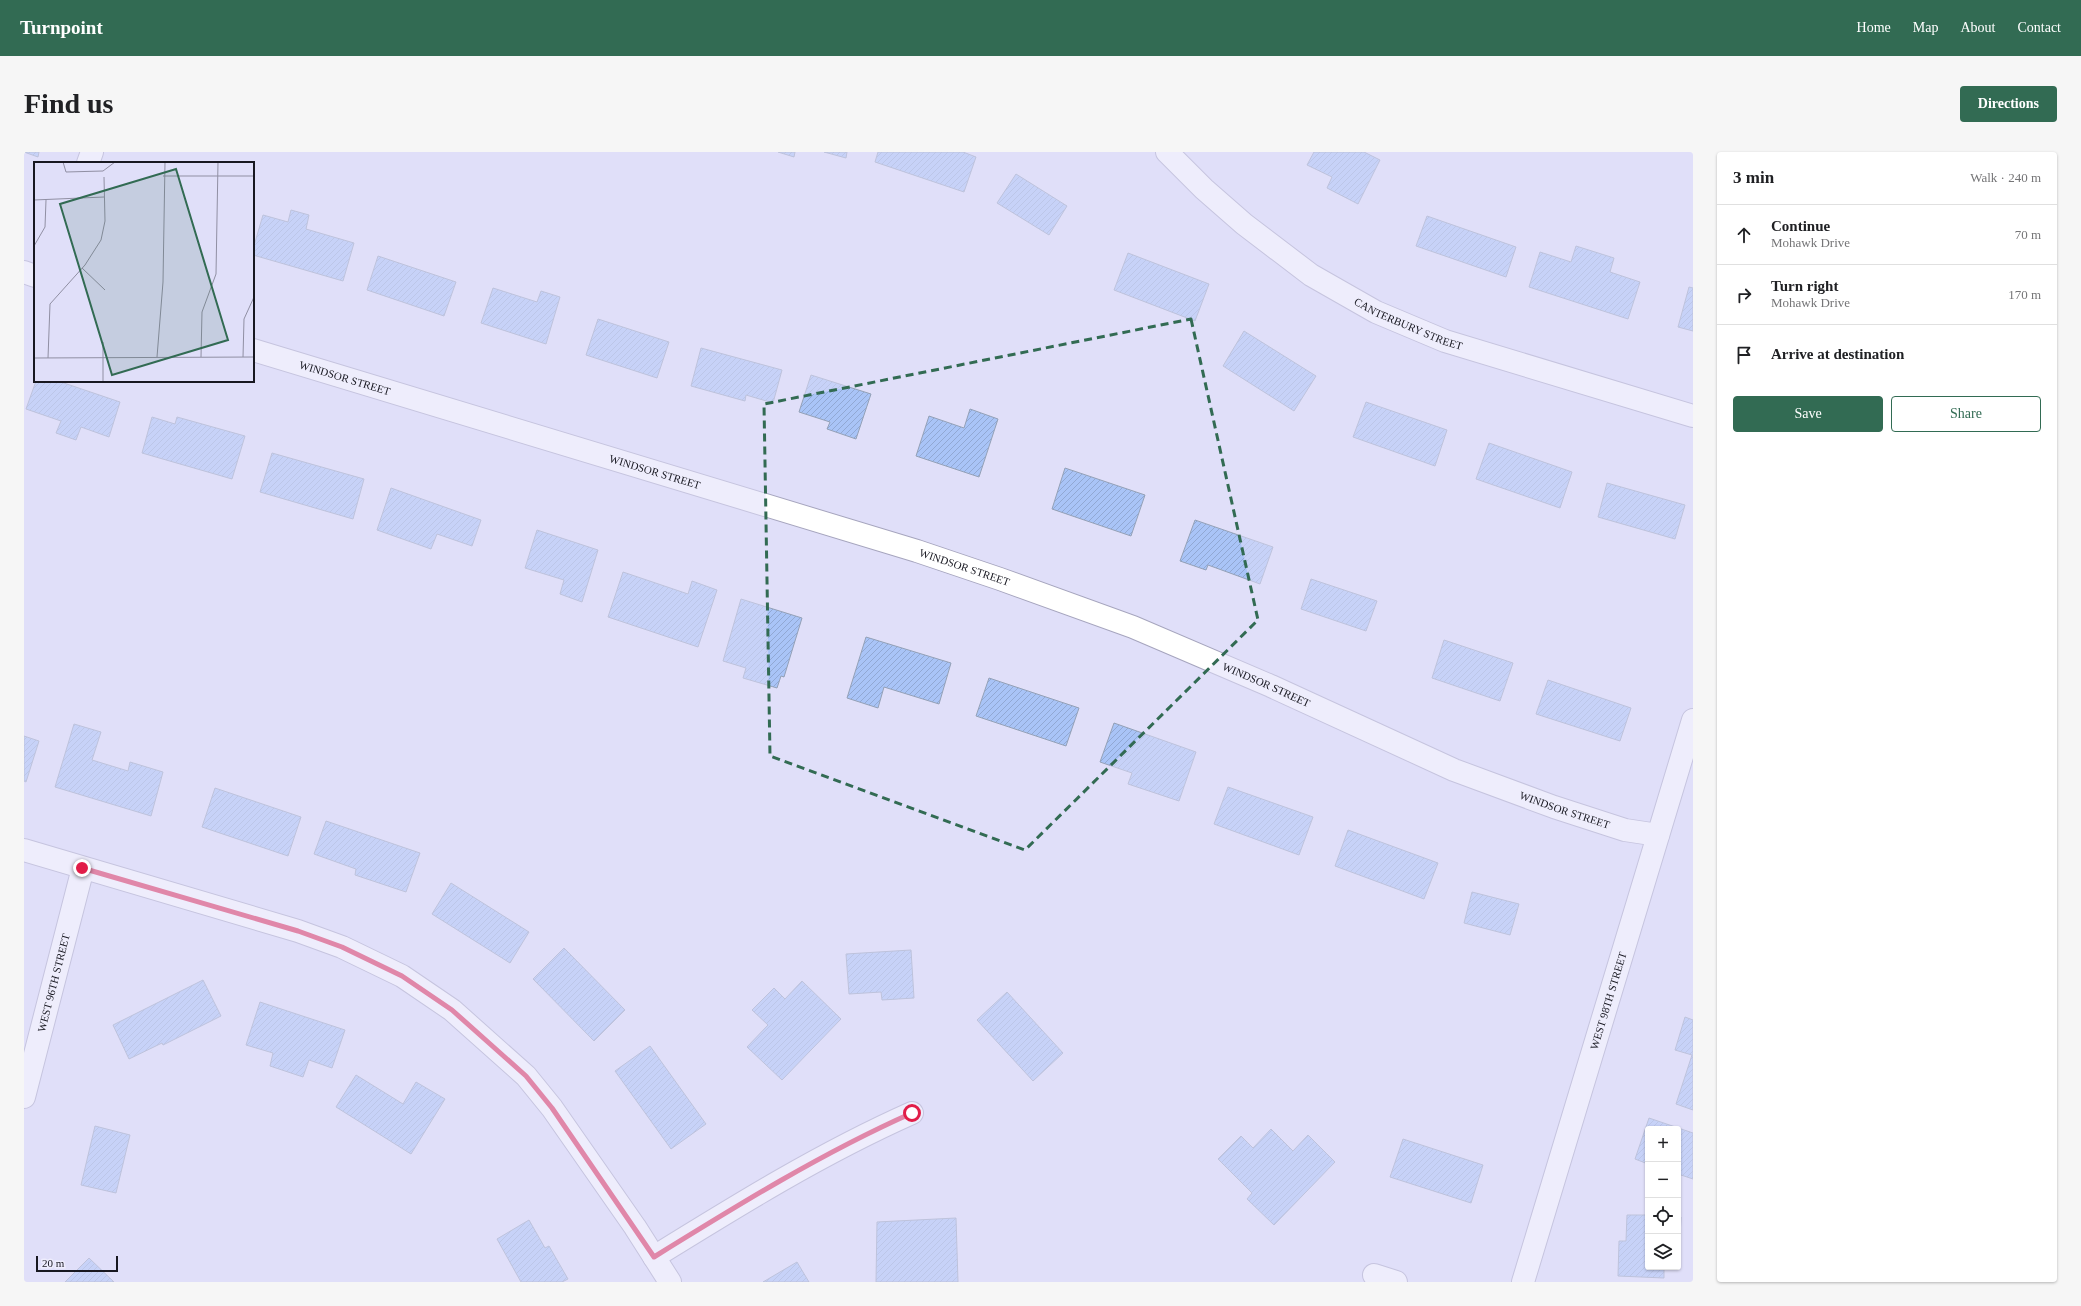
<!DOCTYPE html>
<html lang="en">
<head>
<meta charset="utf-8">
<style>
  body { margin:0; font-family:"Times New Roman",serif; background:#f6f6f6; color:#202124 }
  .controls { position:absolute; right:12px; bottom:12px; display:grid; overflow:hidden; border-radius:4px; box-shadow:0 1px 3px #0004 }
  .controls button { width:36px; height:36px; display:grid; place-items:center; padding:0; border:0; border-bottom:1px solid #e0e0e0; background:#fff; color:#202124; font:20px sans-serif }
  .scale { position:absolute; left:12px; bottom:10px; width:82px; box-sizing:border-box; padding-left:4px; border:2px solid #181821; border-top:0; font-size:11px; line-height:14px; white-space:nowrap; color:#181821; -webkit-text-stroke:3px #eeedfd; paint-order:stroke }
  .stop { position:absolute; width:12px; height:12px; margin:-9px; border:3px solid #e11d48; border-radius:50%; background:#fff }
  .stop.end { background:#e11d48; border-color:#fff; box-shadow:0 1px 4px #0008 }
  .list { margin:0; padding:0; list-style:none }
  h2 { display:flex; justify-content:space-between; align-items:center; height:52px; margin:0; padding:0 16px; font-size:17px }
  h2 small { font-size:13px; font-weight:400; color:#757577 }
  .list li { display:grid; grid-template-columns:26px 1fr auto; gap:12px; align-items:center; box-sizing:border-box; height:60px; padding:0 16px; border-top:1px solid #e0e0e0 }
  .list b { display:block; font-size:15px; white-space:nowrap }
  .list p { margin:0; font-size:13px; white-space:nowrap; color:#757577 }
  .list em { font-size:13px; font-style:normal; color:#757577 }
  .actions { display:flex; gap:8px; padding:12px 16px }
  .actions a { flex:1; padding:9px 0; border:1px solid #326b53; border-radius:4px; text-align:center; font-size:14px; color:#326b53 }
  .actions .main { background:#326b53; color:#fff }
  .icon { flex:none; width:22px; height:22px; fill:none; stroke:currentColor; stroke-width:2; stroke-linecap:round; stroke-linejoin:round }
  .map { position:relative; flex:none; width:1669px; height:1130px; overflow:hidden; border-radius:4px }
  header { display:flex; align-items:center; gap:24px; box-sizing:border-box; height:56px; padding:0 20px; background:#326b53; color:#fff }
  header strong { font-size:19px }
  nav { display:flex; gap:22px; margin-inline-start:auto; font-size:14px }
  .intro { display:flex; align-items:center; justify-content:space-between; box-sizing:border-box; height:96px; padding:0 24px }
  h1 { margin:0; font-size:28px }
  .button { padding:10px 18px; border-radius:4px; background:#326b53; color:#fff; font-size:14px; font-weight:700 }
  main { display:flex; gap:24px; padding:0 24px }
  aside { flex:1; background:#fff; border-radius:4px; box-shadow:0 1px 3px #0004 }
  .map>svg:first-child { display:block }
  .building { fill:url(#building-hatch); stroke:#94a1b7 }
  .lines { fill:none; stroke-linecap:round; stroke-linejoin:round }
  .street-casing { stroke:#a6a5be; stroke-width:24 }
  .street { stroke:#fff; stroke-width:22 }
  .route { stroke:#e11d48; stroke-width:5 }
  .marked { fill:none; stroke:#326b53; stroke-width:3; stroke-dasharray:8 5; stroke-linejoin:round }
  .labels { text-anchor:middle; stroke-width:3.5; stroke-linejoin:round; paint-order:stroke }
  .street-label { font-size:11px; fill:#181821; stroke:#eeedfd }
  .inset-road { fill:none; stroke:#908fa3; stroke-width:1 }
  .view { fill:#326b53; fill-opacity:0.15; stroke:#326b53; stroke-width:2 }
  .inset-edge { fill:none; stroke:#181821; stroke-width:2 }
</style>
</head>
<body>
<header>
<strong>Turnpoint</strong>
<nav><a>Home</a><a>Map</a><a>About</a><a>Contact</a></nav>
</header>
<div class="intro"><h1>Find us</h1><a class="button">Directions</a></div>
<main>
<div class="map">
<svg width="1669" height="1130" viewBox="0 0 1669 1130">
  <defs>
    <pattern id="building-hatch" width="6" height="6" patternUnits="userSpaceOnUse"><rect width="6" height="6" fill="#a9c4f7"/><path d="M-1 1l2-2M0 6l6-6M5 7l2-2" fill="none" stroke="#91a8d3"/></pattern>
  </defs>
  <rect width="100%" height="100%" fill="#e0dff9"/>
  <!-- building -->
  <path class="building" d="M0,0H15L14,5Z
    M754,0H771L770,5Z
    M800,0H823L822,6Z
    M854,0H939L952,5L940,40L851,10Z
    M1290,0H1340L1356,8L1334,52L1303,36L1308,25L1283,13Z
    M992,22L1043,54L1025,83L973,51Z
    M267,58L285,63L282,77L330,91L319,129L229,103V97L239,63L264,70Z
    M1403,64L1492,95L1482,125L1392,94Z
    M1552,94L1590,106L1586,120L1616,130L1604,167L1505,135L1516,100L1547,110Z
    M1104,101L1185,132L1171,169L1090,138Z
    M354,104L432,130L420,164L343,138Z
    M1665,135L1669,136V179L1654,175Z
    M469,136L513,150L517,139L536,145L522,192L457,171Z
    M574,167L645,190L633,226L562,203Z
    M1220,179L1292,224L1270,259L1199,214Z
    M677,196L758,218L749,251L722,243L721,249L667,234Z
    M787,223L847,242L832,287L803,277L806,270L775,260Z
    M12,229H34L96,250L85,285L57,275L52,288L32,281L37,269L2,257Z
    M1342,250L1423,278L1411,314L1329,285Z
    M946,257L974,267L955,325L892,304L905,264L940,276Z
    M128,265L151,272L153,265L221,284L208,327L118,301Z
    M1465,291L1548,320L1536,356L1452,327Z
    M248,301L340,327L329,367L236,340Z
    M1041,316L1121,343L1107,384L1028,357Z
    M1583,331L1661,353L1651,387L1574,365Z
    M367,336L457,368L448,394L413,382L407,397L353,378Z
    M1171,368L1249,395L1236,432L1184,413L1182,418L1156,409Z
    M513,378L574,398L558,450L536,442L540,428L501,416Z
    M599,420L664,442L668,429L693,438L674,495L584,465Z
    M1287,427L1353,449L1342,479L1277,457Z
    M717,447L778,466L760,525L757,524L753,536L719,526L722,516L699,509Z
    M842,485L927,511L915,552L860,535L854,556L823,546Z
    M1420,488L1489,511L1476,549L1408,526Z
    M965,526L1055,556L1042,594L952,564Z
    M1524,528L1607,556L1596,589L1512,562Z
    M1090,571L1172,600L1155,649L1104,632L1108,621L1076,610Z
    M50,572L77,580L68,608L104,619L106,610L139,620L127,664L31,635Z
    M0,584L15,589L2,630L0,629Z
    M1204,635L1289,665L1275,703L1190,672Z
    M191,636L277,665L264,704L178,675Z
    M302,669L396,701L382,740L331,723L332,717L290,702Z
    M1324,678L1414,711L1400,747L1311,714Z
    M427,731L505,780L486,811L408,762Z
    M1448,740L1495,752L1486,783L1440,771Z
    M540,796L601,858L570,889L509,827Z
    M887,798L890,846L858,848L857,840L825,842L822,802Z
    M179,828L197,864L139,893L138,891L105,907L89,873Z
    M778,829L817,867L758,928L723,895L744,873L728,858L750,836L761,847Z
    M983,840L1039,901L1009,929L953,868Z
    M236,850L321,878L308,916L285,908L279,925L246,914L249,901L222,893Z
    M1661,865L1669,868V958L1652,952L1668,903L1651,898Z
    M626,894L682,972L647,997L591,919Z
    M332,923L379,952L392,930L421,947L387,1002L312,955Z
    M1625,966L1669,981V1027L1654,1022V977H1624V1012L1611,1007Z
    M71,974L106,983L92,1041L57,1033Z
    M1247,977L1269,999L1284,983L1311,1010L1250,1073L1223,1047L1228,1041L1194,1007L1217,984L1229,996Z
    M1379,987L1459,1013L1447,1051L1366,1025Z
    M1603,1063H1624V1115H1640V1126L1594,1124L1595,1089H1602Z
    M1654,1065H1657L1655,1105H1654Z
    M932,1066L934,1130H852L853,1070Z
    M505,1068L521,1096L525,1094L544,1127L538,1130H497L473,1087Z
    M65,1106L90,1130H41Z
    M773,1110L785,1130H739Z"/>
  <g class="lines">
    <defs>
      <g id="street">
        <path id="s1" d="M1143,0L1180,37L1220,72L1287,123L1352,160L1421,189L1669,264"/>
        <path d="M64,11L68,0"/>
        <path d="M0,120L11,124"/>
        <path id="s2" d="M229,198L893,399L976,427L1109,475L1247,534L1430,618L1530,655L1601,678L1634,683"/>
        <path d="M0,698L274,779L318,795L378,824L428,858L502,924L528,956L611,1075L646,1130"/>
        <path id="s3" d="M0,945L59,716"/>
        <path d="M630,1105C714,1053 798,1001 888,961"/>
        <path d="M1350,1123L1372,1130"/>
        <path id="s4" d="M1499,1130L1669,568"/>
      </g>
    </defs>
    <!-- street casing -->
    <use href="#street" class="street-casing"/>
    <!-- street -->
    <use href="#street" class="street"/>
  </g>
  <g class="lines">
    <!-- route -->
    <path class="route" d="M58,716L274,779L318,795L378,824L428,858L502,924L528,956L630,1105C714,1053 798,1001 888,961"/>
  </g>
  <!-- marked area -->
  <path d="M0 0H1669V1130H0ZM1167,167L1234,468L1001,698L746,604L740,252Z" fill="#e0dff9" fill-opacity=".55" fill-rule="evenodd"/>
  <path class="marked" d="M1167,167L1234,468L1001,698L746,604L740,252Z"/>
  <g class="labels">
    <!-- street labels -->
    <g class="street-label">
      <text dy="4" stroke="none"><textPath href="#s1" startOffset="299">CANTERBURY STREET</textPath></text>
      <text dy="4" stroke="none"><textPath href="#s2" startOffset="96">WINDSOR STREET</textPath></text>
      <text dy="4" stroke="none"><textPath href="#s2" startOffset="420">WINDSOR STREET</textPath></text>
      <text dy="4" stroke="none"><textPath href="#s2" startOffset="744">WINDSOR STREET</textPath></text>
      <text dy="4" stroke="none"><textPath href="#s2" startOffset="1068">WINDSOR STREET</textPath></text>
      <text dy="4" stroke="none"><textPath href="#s2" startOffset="1392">WINDSOR STREET</textPath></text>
      <text dy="4" stroke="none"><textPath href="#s3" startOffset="118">WEST 96TH STREET</textPath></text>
      <text dy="4" stroke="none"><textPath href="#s4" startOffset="294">WEST 98TH STREET</textPath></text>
    </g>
  </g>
  <!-- overview -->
  <g transform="translate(10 10)">
    <rect width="220" height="220" fill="#e0dff9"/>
    <path class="inset-road" d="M29,0L32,10L69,9L81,0M129,14H220M0,38L70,35M0,84L11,65L12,38M48,106L71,128M123,195L129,120L131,0M167,195L168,150L182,112L184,0M209,195L210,157L220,135M0,196L220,195M14,196L16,142L51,103L67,78L71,59L70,15M69,220V180"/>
    <path class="view" d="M142,7L194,178L78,213L26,42Z"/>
    <rect width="220" height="220" class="inset-edge"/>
  </g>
</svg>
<div class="controls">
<button>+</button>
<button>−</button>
<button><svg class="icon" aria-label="locate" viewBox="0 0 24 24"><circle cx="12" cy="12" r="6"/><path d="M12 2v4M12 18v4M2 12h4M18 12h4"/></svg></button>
<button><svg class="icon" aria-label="layers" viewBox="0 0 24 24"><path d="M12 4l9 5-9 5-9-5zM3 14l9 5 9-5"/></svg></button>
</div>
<div class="scale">20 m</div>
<div class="stop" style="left:888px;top:961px"></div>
<div class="stop end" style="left:58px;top:716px"></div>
</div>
<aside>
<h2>3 min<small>Walk · 240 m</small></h2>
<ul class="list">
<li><svg class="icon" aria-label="ahead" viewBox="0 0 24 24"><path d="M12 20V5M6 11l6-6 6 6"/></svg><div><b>Continue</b><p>Mohawk Drive</p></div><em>70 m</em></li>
<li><svg class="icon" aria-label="right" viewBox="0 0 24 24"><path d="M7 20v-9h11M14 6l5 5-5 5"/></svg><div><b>Turn right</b><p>Mohawk Drive</p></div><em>170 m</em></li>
<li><svg class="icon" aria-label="arrive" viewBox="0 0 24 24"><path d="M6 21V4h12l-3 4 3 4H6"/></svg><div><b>Arrive at destination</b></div></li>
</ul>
<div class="actions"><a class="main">Save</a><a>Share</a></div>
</aside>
</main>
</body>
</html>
